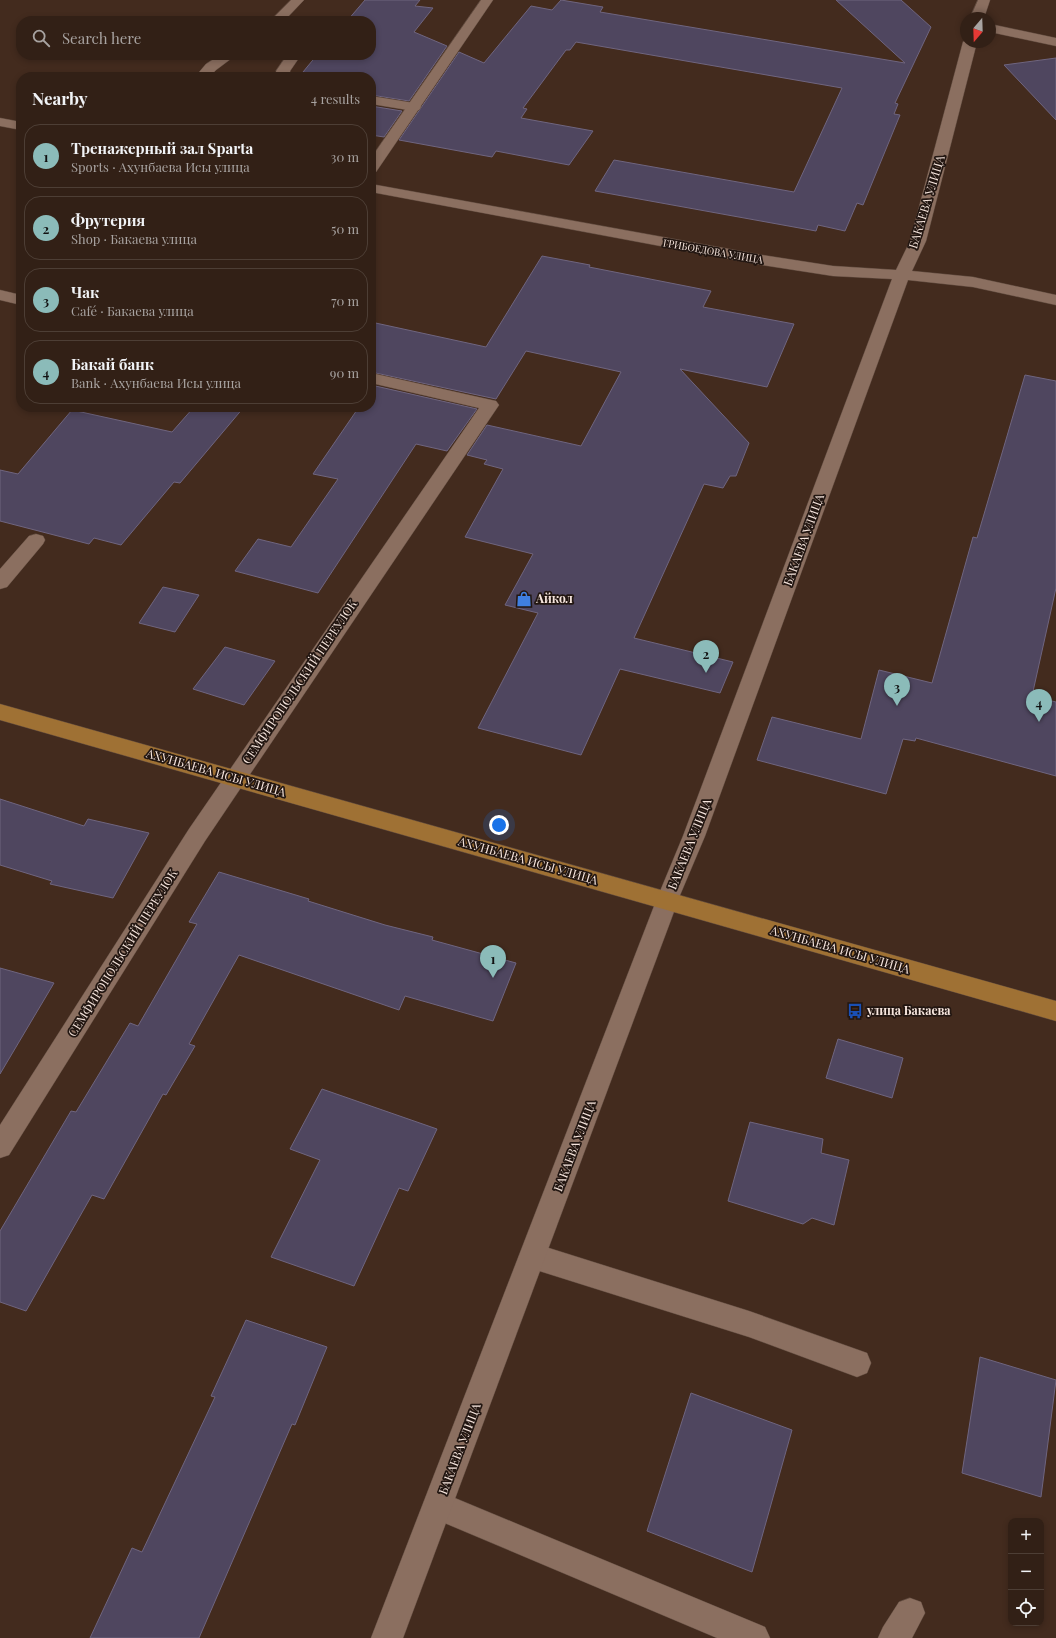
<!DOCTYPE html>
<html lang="en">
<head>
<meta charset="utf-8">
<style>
  body { margin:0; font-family:"Playfair Display",serif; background:#3a281f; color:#f1f3f6 }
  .controls { position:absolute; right:12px; bottom:12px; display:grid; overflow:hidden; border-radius:8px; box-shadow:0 2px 6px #0003 }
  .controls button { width:36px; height:36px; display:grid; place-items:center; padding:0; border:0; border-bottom:1px solid #4d3e35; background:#322016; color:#f1f3f6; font:20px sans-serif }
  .compass { position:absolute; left:960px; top:12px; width:36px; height:36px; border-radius:50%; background:#322016; box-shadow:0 2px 6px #0003; rotate:199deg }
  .you { position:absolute; left:499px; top:825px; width:14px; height:14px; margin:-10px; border:3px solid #fff; border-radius:50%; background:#1a73e8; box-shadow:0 0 0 6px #1a73e833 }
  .badge { display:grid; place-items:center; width:26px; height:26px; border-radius:50%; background:#8bbbb9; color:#111; font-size:13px; font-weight:700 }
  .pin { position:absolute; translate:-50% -33px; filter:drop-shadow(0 1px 2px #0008) }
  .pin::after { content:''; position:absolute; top:21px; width:14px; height:12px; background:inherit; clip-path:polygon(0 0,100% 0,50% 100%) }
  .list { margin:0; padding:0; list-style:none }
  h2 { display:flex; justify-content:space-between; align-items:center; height:52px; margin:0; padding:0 16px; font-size:17px }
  h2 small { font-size:13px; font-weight:400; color:#a8a3a1 }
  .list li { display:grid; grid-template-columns:26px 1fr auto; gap:12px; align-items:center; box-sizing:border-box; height:64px; margin:0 8px 8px; padding:0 8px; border:1px solid #4d3e35; border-radius:16px }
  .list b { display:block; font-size:15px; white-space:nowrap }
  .list p { margin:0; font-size:13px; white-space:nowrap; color:#a8a3a1 }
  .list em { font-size:13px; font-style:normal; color:#a8a3a1 }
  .icon { flex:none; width:22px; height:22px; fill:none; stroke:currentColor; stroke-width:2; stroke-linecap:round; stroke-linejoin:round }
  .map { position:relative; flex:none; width:1056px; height:1638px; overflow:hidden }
  .search { position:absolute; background:#322016; box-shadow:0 2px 6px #0003; left:16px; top:16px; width:360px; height:44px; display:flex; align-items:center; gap:10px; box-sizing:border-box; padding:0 14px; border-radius:16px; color:#a8a3a1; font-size:15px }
  .panel { position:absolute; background:#322016; box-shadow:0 2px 6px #0003; left:16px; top:72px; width:360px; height:340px; border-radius:16px }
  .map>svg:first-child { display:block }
  .building { fill:#4f465f; stroke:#6f657f }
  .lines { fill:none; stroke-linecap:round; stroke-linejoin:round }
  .lane-casing { stroke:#5f4a3e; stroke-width:1 }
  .street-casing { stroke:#5f4a3e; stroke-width:1 }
  .secondary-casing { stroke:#5f4a3e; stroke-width:1 }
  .primary-casing { stroke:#5f4a3e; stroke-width:1 }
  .lane { fill:#8b6f60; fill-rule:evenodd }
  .street { fill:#8b6f60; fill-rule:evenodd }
  .secondary { fill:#8b6f60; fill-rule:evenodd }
  .primary { fill:#9f7134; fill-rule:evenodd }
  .labels { text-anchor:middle; stroke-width:3.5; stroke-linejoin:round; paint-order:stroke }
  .far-street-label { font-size:10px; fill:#f7e6de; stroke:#221611 }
  .street-label { font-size:12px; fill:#f7e6de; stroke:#221611 }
  .poi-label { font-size:12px; font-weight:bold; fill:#f7e6de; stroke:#221611; text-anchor:start }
</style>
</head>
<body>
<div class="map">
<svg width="1056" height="1638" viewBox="0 0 1056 1638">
  <rect width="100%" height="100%" fill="#432b1e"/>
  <!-- building -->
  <path class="building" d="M365,0H420L415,6L433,8L414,32L447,46L409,101L371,95V77H334L303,72L317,55H371V21H347Z
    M561,0L603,7L600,12L905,63L836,0H901L931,27L895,103L898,104L894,114L900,115L863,205L857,203L845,231L818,225L816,231L595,191L614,160L794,192L842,88L576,42L570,50H566L523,108L527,109L521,118L593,131L569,165L496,151L492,157L399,140L459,52L484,63L531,6L552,10Z
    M1056,58V120L1004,65Z
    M371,106L402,111L384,137L371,135Z
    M542,256L590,265L589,267L711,291L703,307L794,324L767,387L680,369L749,443L736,476H730L723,488L704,484L634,638L733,662L720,693L620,669L581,755L478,728L538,613L505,605L533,554L465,537L503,469L484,464L487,460L467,455L487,425L581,446L621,372L526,351L496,399L371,372V322L486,347Z
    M1025,375L1056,381V588L1032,696L1056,702V776L916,738L915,741L903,739L886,794L757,760L772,717L861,739L879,670L932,683L973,537L977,538Z
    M371,385L477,409L447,451L416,444L318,593L235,571L258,539L291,547L338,479L313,474L359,407H371Z
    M194,407H244L180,483L174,482L121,545L94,538L89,544L0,521V470L18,474L72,410L172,432Z
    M163,587L199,595L175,632L139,623Z
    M225,647L275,661L244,705L193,689Z
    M0,799L84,826L88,819L149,833L113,898L50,884L52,881L0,865Z
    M219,872L309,899L308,901L385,925L433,937L432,940L516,963L493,1021L405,996L399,1010L239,955L189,1044L195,1046L166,1095L163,1094L104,1199L92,1195L26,1311L0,1302V1231L71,1111L76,1112L130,1023L138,1026L197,924L189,922Z
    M0,968L54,983L0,1074Z
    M838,1039L903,1058L892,1098L826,1078Z
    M322,1089L437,1129L408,1191L399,1188L354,1286L271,1257L320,1160L290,1149Z
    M750,1122L823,1139L821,1153L849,1160L834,1225L812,1218L803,1224L728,1201Z
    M246,1320L327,1347L295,1425L292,1424L199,1638H90L132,1548L142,1552L215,1397L211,1396Z
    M980,1357L1056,1380L1041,1497L962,1473Z
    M691,1393L792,1430L752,1572L647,1531Z"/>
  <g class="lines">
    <defs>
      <path id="lane" d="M990,24L1056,38V46L990,32Z
        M287,55H301L290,71L291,77H277L276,71Z
        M371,96L414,103L419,104L421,107L419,110L414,111L371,104Z
        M36,534L43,536L45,540L43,544L7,587L0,589V569L29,536Z
        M533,1243L749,1311L867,1353L871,1363L867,1373L857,1377L749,1337L533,1269L524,1265L520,1256L524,1247Z
        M438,1491L765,1627L770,1638H717L428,1516L423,1506L428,1496Z
        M910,1598L921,1602L925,1613L912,1638H878L883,1627L899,1602Z"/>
      <path id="street" d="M291,0H304L284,21H270Z
        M481,0H493L376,172L371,173V158Z
        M978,0H990L984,18H970Z
        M966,39V42H977L926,241L912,271L973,277L1056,295V305L973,287L908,280L705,836L675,907L667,910L659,907L656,901L683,836L892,279L833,276L762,265L371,192V184L762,255L833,266L896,270L910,241L963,42Z
        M220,55H236L216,70L209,77H195L206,64Z
        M0,118L21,122V130L0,126Z
        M0,290L21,295V305L0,300Z
        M371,373L496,401L499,405L205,841L9,1155L0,1158V1125L189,829L479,408L371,383Z"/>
      <path id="secondary" d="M667,892L675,895L678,901L403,1638H371L656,901L659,895Z"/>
      <path id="primary" d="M0,704L1056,1001V1021L0,720Z"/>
    </defs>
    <!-- lane casing -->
    <use href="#lane" class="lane-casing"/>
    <!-- street casing -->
    <use href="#street" class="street-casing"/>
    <!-- secondary casing -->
    <use href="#secondary" class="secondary-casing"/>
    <!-- primary casing -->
    <use href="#primary" class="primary-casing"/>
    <!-- lane -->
    <use href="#lane" class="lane"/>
    <!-- street -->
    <use href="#street" class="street"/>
    <!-- secondary -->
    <use href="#secondary" class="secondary"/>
    <!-- primary -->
    <use href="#primary" class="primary"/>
  </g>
  <!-- icons -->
  <defs>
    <symbol id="shop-bare" viewBox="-9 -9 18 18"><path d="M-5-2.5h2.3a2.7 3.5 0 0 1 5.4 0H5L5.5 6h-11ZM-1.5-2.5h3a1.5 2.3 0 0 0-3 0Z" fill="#3f7fe0" stroke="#221611" stroke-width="2.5" paint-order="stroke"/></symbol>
    <symbol id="bus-bare" viewBox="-9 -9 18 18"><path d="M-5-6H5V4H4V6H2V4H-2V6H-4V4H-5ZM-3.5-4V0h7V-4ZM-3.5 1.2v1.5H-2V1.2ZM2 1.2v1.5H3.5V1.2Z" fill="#1a4fb4" stroke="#221611" stroke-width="2.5" paint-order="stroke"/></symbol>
  </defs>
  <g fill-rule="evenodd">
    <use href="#shop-bare" x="513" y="588" width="22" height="22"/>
    <use href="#bus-bare" x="844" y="1000" width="22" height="22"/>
  </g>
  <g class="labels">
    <!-- far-street labels -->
    <g class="far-street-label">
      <text transform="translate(713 251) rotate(10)" y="4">ГРИБОЕДОВА УЛИЦА</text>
    </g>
    <!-- street labels -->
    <g class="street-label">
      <text transform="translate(927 202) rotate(-73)" y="4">БАКАЕВА УЛИЦА</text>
      <text transform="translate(804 540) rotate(-70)" y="4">БАКАЕВА УЛИЦА</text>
      <text transform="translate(300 682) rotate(-56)" y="4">СЕМФИРОПОЛЬСКИЙ ПЕРЕУЛОК</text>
      <text transform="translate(216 773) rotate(16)" y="4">АХУНБАЕВА ИСЫ УЛИЦА</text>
      <text transform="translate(690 844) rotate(-68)" y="4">БАКАЕВА УЛИЦА</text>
      <text transform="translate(528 861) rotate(16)" y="4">АХУНБАЕВА ИСЫ УЛИЦА</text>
      <text transform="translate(840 950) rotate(16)" y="4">АХУНБАЕВА ИСЫ УЛИЦА</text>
      <text transform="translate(123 953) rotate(-58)" y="4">СЕМФИРОПОЛЬСКИЙ ПЕРЕУЛОК</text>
      <text transform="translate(575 1146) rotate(-69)" y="4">БАКАЕВА УЛИЦА</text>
      <text transform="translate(460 1449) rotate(-69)" y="4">БАКАЕВА УЛИЦА</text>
    </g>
    <!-- poi labels -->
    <g class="poi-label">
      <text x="536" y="603">Айкол</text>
      <text x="867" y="1015">улица Бакаева</text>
    </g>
  </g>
</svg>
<div class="controls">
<button>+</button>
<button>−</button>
<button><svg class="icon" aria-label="locate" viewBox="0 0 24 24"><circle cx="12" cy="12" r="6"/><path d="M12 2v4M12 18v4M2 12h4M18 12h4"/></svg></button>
</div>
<svg class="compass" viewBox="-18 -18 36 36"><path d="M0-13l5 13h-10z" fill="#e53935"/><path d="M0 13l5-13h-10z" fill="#a8a3a1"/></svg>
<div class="you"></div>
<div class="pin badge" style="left:493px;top:978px">1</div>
<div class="pin badge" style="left:706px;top:673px">2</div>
<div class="pin badge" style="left:897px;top:706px">3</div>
<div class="pin badge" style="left:1039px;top:722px">4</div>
<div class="search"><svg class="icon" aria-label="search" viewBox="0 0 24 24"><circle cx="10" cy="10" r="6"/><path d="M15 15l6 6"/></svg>Search here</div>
<section class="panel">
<h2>Nearby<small>4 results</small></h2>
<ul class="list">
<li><span class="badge">1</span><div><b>Тренажерный зал Sparta</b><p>Sports · Ахунбаева Исы улица</p></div><em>30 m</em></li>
<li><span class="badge">2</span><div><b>Фрутерия</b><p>Shop · Бакаева улица</p></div><em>50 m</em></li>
<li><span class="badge">3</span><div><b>Чак</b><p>Café · Бакаева улица</p></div><em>70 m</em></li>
<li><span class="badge">4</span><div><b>Бакай банк</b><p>Bank · Ахунбаева Исы улица</p></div><em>90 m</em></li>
</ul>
</section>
</div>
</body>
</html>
